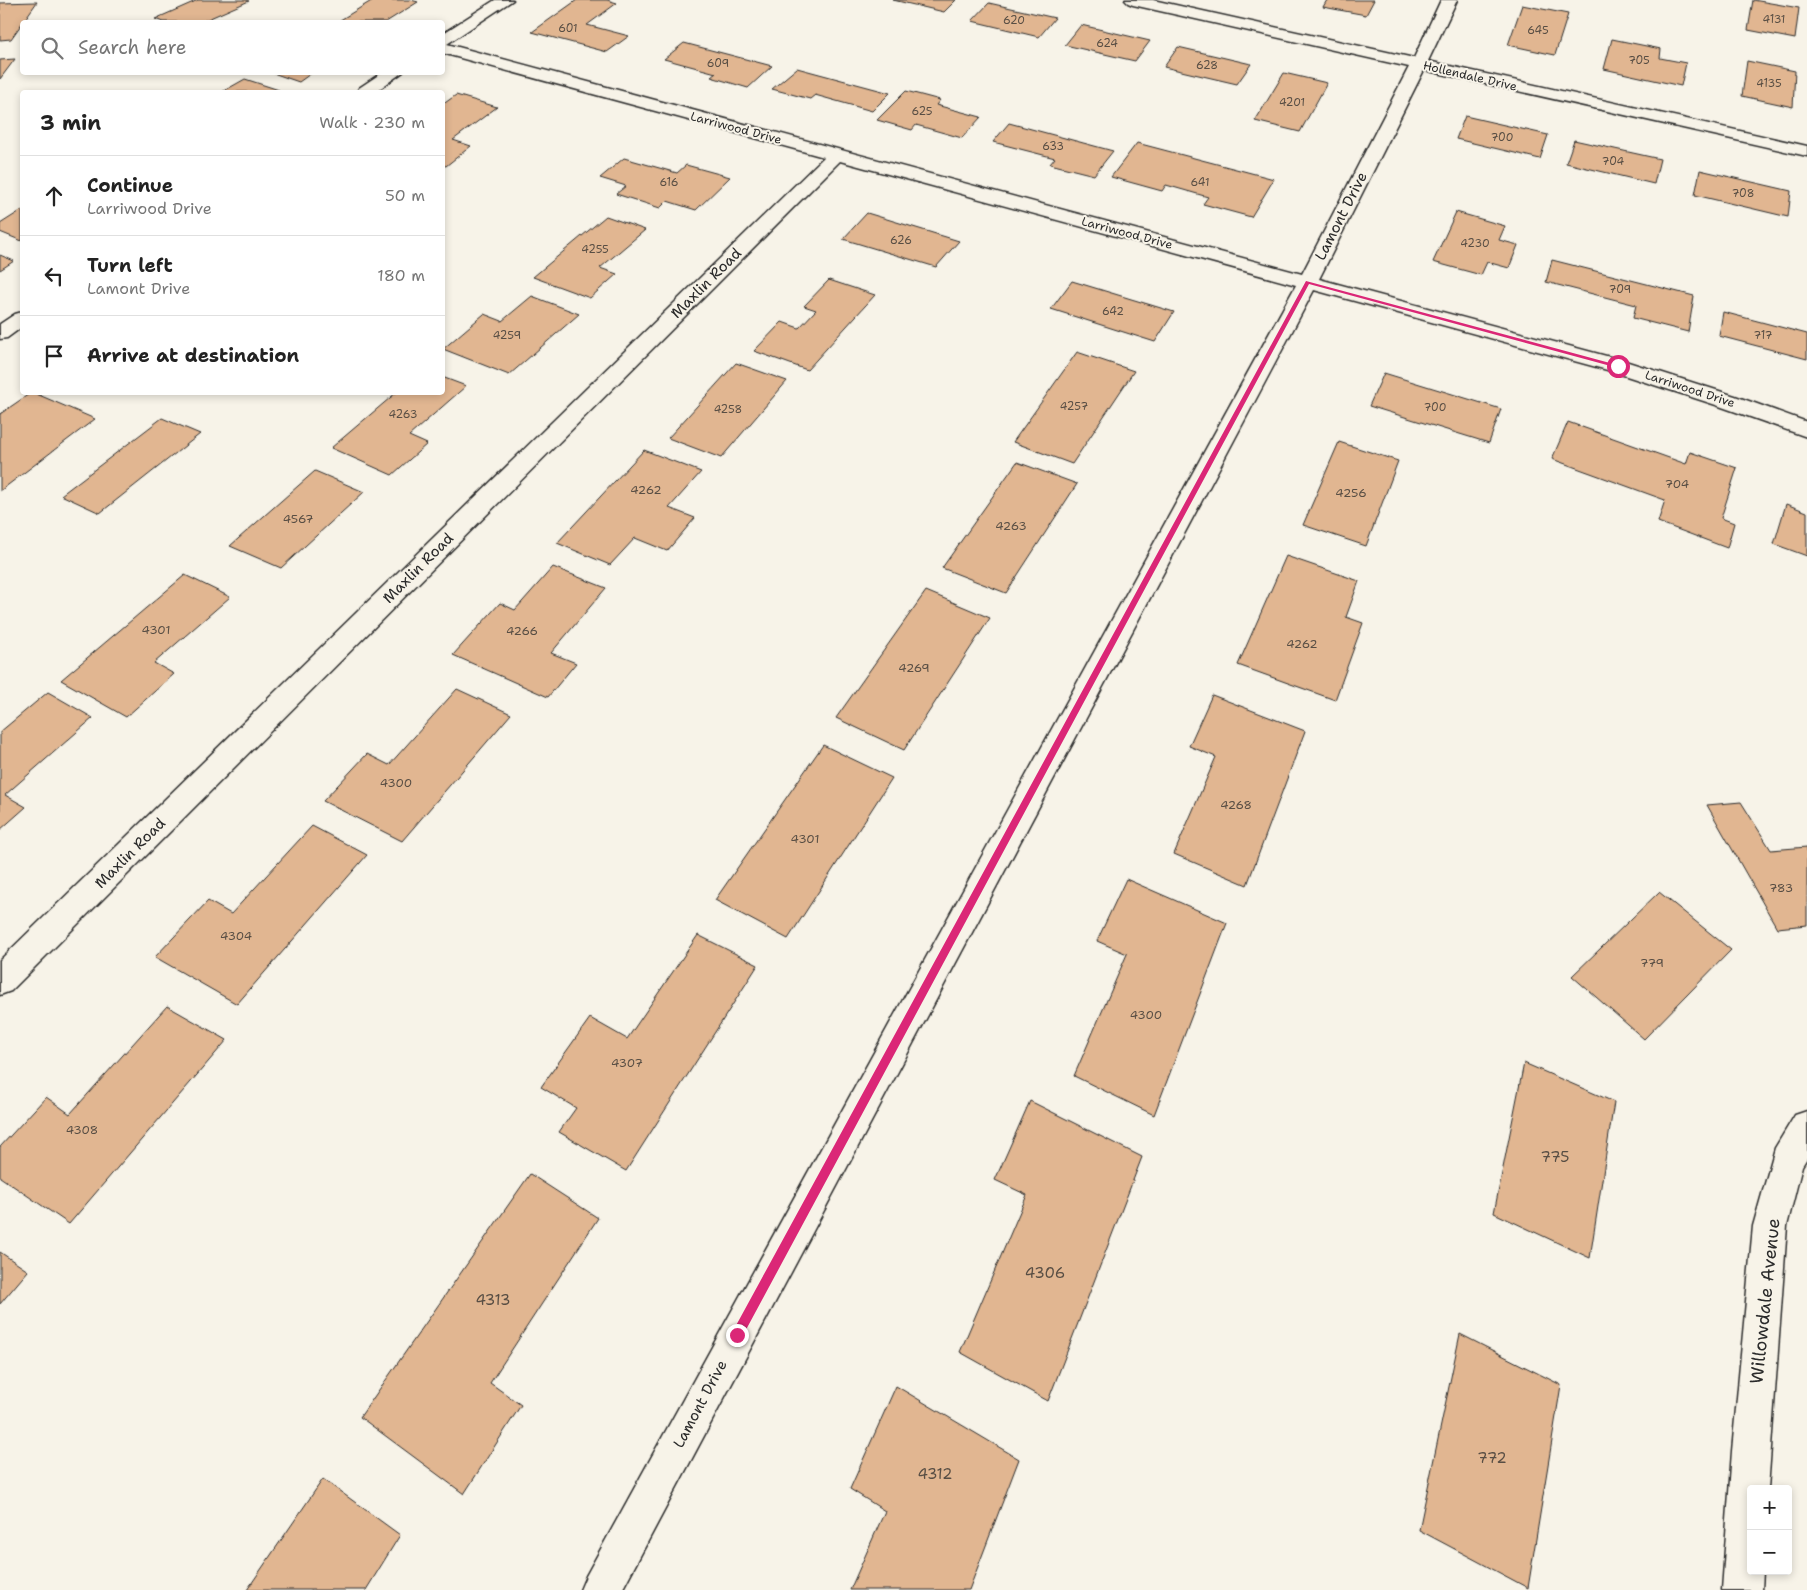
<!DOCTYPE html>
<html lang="en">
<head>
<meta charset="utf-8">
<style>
  body { margin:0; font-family:"Shantell Sans",sans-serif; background:#f2f2f2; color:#222 }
  .controls { position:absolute; right:15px; bottom:15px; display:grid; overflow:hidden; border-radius:5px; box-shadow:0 2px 8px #0003 }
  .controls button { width:45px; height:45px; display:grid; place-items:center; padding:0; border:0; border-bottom:1px solid #e0e0e0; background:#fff; color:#222; font:25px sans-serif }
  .stop { position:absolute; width:15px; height:15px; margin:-11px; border:4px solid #db2777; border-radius:50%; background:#fff }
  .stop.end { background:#db2777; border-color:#fff; box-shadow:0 1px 5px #0008 }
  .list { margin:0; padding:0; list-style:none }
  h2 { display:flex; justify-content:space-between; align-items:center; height:65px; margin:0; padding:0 20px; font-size:21px }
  h2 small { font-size:16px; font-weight:400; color:#767676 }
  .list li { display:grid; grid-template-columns:32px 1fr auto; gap:15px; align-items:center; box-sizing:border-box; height:80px; padding:0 20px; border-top:1px solid #e0e0e0 }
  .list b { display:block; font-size:19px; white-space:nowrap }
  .list p { margin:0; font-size:16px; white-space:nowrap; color:#767676 }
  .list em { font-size:16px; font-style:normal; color:#767676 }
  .icon { flex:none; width:28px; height:28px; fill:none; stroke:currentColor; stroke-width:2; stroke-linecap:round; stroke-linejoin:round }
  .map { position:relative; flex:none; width:1807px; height:1590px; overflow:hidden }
  .search { position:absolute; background:#fff; box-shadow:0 2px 8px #0003; left:20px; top:20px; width:425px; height:55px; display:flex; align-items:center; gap:12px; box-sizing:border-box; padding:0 18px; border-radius:5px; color:#767676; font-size:19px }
  .panel { position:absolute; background:#fff; box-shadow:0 2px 8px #0003; left:20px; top:90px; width:425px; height:305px; border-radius:5px }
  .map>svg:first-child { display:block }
  .building { fill:#e1b691; stroke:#2b2b2b }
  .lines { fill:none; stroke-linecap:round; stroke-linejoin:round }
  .minor-casing { stroke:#2b2b2b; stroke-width:3 }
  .minor { fill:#f7f3e8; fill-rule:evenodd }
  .route { fill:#db2777 }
  .labels { text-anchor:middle; stroke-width:4; stroke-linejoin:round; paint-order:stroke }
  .far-number-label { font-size:11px; fill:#584e44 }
  .far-street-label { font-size:12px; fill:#2b2b2b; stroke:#f7f3e8 }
  .number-label { font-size:12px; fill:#584e44 }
  .street-label { font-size:15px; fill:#2b2b2b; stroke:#f7f3e8 }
  .near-number-label { font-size:15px; fill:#584e44 }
  .near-street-label { font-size:18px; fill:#2b2b2b; stroke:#f7f3e8 }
</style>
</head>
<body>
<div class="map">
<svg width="1807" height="1590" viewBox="0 0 1807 1590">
  <rect width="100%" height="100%" fill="#f7f3e8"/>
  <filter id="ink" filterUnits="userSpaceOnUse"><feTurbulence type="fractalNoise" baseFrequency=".02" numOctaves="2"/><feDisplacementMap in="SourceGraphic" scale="10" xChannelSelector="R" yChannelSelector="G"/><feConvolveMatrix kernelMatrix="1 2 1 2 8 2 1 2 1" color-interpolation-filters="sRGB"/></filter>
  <g filter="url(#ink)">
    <!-- building -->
    <path class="building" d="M198,0H247L249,1L201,22H163L155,19Z
      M373,0H411L418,2L386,22H337Z
      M577,0H607L617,3L587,25L629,36L607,52L532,32Z
      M893,0H956L944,12Z
      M1327,0H1374L1366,15L1323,7Z
      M1753,0L1799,8L1795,39L1748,30Z
      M37,2L11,39L0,40V3Z
      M989,3L1055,18L1039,37L972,21Z
      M1522,5L1568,14L1555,55L1508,45Z
      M1081,25L1150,41L1135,61L1065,45Z
      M1612,39L1661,49L1660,58L1686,63L1681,86L1604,69Z
      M684,43L772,66L748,88L711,77L716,73L664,59Z
      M1178,47L1251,64L1237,84L1164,67Z
      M15,59L0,79V60Z
      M1747,61L1795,71L1793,107L1742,96Z
      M797,68L890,93L872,111L815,95L810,99L772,89Z
      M270,72H313L299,82Z
      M1284,73L1327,83L1300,132L1255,121Z
      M245,79L279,90L275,92H222Z
      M906,91L940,100L936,105L981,117L962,138L916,125L912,130L877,120Z
      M456,95L497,107L453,140L471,146L446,166L442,165V105Z
      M1465,116L1548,135L1540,159L1456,139Z
      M1009,123L1113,151L1094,175L1050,164L1055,158L993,142Z
      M1574,140L1660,159L1654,184L1566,163Z
      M1137,143L1274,179L1251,217L1203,204L1208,197L1166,185L1162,191L1111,177Z
      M624,158L677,173L686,165L730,177L696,210L667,201L660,208L616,194L626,186L600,178Z
      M1700,170L1791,191L1788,217L1695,195Z
      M22,210V241L0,232V224Z
      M1456,212L1505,226L1499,240L1518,245L1509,268L1487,262L1481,275L1433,262Z
      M867,213L959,241L936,267L843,239Z
      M606,216L645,230L600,268L617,274L590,298L533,277Z
      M0,255L14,261L0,270Z
      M1552,260L1694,296L1688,332L1633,318L1636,305L1546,282Z
      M829,280L875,295L807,370L754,351L782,322L799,328L816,310L804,306Z
      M1072,281L1174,312L1155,342L1051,309Z
      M532,296L579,314L509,375L443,349L484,314L502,321Z
      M1723,312L1807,334V359L1719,336Z
      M1077,352L1134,371L1072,464L1013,442Z
      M736,363L787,381L721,458L668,438Z
      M1384,373L1501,409L1489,443L1369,406Z
      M442,377L466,386L409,436L427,444L392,475L331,448L397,392H442Z
      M32,392L95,419L0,491V414Z
      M162,418L200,434L100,513L61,495Z
      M1568,422L1686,464L1690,452L1737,468L1721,518L1734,523L1727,548L1658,522L1665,500L1552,459Z
      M1339,442L1398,461L1366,546L1303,525Z
      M644,450L701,472L669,508L695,518L667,551L635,538L610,565L557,543Z
      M1017,462L1077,484L1006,593L942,568Z
      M315,471L364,492L281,568L230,546Z
      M1786,504L1807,512V556L1774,544Z
      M1286,556L1359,581L1346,617L1363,623L1335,700L1238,665Z
      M553,567L606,588L551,653L576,663L548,697L453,655L500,603L515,610Z
      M185,575L230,597L154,663L174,674L126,717L61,680Z
      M926,591L990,618L904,750L836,718Z
      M457,689L511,714L402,841L323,801L367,754L389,765Z
      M48,692L93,718L5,795L26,807L0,830V732Z
      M1212,695L1305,731L1247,885L1174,854L1216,757L1189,746Z
      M823,745L892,778L788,939L715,900Z
      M1741,802L1771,850L1807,847V925L1777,928L1707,805Z
      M312,826L367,855L237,1004L155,957L208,901L231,914Z
      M1126,879L1227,923L1154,1115L1074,1076L1127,954L1097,941Z
      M1659,892L1731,950L1644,1039L1572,976Z
      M698,935L758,965L626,1171L559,1132L576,1108L541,1087L590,1018L627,1039Z
      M167,1006L227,1040L69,1224L0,1177V1147L46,1097L70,1114Z
      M1524,1063L1614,1102L1590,1258L1494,1213Z
      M1030,1101L1142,1157L1048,1401L960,1352L1027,1195L995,1180Z
      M530,1174L598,1218L490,1383L521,1405L464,1494L360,1417Z
      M0,1252L28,1271L0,1304Z
      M1460,1334L1561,1385L1528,1588L1419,1530Z
      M896,1386L1019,1459L969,1590H850L885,1511L850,1489Z
      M323,1479L400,1535L366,1590H247Z"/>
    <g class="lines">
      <defs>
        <path id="minor" d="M495,0H513L447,44L1302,274L1409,67L1133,5L1128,3L1125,0H1153L1414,58L1441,0H1457L1428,61L1807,146V156L1424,70L1319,279L1625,361L1735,396L1807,422V437L1719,406L1611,371L1314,290L622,1590H580L586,1576L1296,285L840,161L11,991L0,995V960L824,157L442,53V34Z
          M383,72H403L375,92H357L359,88Z
          M22,312V327L7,338L0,339V324L15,314Z
          M1807,1111V1158L1802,1166L1787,1226L1768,1489H1751V1571H1763L1762,1590H1722L1732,1451L1753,1226L1775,1148L1795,1115Z"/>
      </defs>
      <!-- minor casing -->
      <use href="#minor" class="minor-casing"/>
      <!-- minor -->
      <use href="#minor" class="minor"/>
    </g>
  </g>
  <!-- route -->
  <path class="route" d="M1306,281L1621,366L1618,368L1309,284L741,1339L737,1340L733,1339L732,1335L733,1331Z"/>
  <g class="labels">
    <!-- far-number labels -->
    <g class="far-number-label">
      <text x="1774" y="23">4131</text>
      <text x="1014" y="24">620</text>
      <text x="568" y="32">601</text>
      <text x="1538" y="34">645</text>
      <text x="1107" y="47">624</text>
      <text x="1639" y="64">705</text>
      <text x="718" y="67">609</text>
      <text x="1207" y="69">628</text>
      <text x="1769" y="87">4135</text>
      <text x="1292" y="106">4201</text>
      <text x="922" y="115">625</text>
      <text x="1502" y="141">700</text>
      <text x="1053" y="150">633</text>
      <text x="1613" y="165">704</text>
      <text x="669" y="186">616</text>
      <text x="1200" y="186">641</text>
      <text x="1743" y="197">708</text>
      <text x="901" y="244">626</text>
      <text x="1475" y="247">4230</text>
      <text x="595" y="253">4255</text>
      <text x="1620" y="293">709</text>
      <text x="1113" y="315">642</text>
      <text x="507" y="339">4259</text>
      <text x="1763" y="339">717</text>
      <text x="1074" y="410">4257</text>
      <text x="1435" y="411">700</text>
      <text x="728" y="413">4258</text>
      <text x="403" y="418">4263</text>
    </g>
    <!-- far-street labels -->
    <g class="far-street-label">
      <text transform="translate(1470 76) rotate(13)" y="4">Hollendale Drive</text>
      <text transform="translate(736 128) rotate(15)" y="4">Larriwood Drive</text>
      <text transform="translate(1127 233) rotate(15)" y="4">Larriwood Drive</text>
      <text transform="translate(1690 389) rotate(18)" y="4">Larriwood Drive</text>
    </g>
    <!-- number labels -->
    <g class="number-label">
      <text x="1677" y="488">704</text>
      <text x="646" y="494">4262</text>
      <text x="1351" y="497">4256</text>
      <text x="298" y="523">4567</text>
      <text x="1011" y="530">4263</text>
      <text x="156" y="634">4301</text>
      <text x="522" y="635">4266</text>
      <text x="1302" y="648">4262</text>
      <text x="914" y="672">4269</text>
      <text x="396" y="787">4300</text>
      <text x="1236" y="809">4268</text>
      <text x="805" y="843">4301</text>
      <text x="1781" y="892">783</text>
      <text x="236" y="940">4304</text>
      <text x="1652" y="967">779</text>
      <text x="1146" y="1019">4300</text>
      <text x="627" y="1067">4307</text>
      <text x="82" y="1134">4308</text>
    </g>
    <!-- street labels -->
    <g class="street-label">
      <text transform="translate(1341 216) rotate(-63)" y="5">Lamont Drive</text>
      <text transform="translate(706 283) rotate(-45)" y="5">Maxlin Road</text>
      <text transform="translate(418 568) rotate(-45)" y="5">Maxlin Road</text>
      <text transform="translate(130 853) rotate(-45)" y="5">Maxlin Road</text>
      <text transform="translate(700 1404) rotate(-62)" y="5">Lamont Drive</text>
    </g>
    <!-- near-number labels -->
    <g class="near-number-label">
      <text x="1555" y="1162">775</text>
      <text x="1045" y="1278">4306</text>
      <text x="493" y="1305">4313</text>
      <text x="1492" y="1463">772</text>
      <text x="935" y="1479">4312</text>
    </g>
    <!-- near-street labels -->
    <g class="near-street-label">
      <text transform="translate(1765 1301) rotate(-84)" y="6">Willowdale Avenue</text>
    </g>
  </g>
</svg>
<div class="controls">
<button>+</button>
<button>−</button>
</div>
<div class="stop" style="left:1618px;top:366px"></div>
<div class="stop end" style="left:737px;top:1335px"></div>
<div class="search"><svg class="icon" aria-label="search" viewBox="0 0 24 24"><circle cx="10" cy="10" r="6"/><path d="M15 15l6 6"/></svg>Search here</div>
<section class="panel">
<h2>3 min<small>Walk · 230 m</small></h2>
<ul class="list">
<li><svg class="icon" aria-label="ahead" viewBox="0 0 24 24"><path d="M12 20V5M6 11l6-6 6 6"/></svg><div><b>Continue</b><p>Larriwood Drive</p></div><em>50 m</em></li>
<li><svg class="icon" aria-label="left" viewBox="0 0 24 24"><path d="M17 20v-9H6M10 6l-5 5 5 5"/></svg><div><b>Turn left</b><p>Lamont Drive</p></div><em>180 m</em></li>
<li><svg class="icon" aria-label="arrive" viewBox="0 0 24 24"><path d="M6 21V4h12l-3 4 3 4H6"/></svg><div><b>Arrive at destination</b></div></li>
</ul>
</section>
</div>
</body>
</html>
